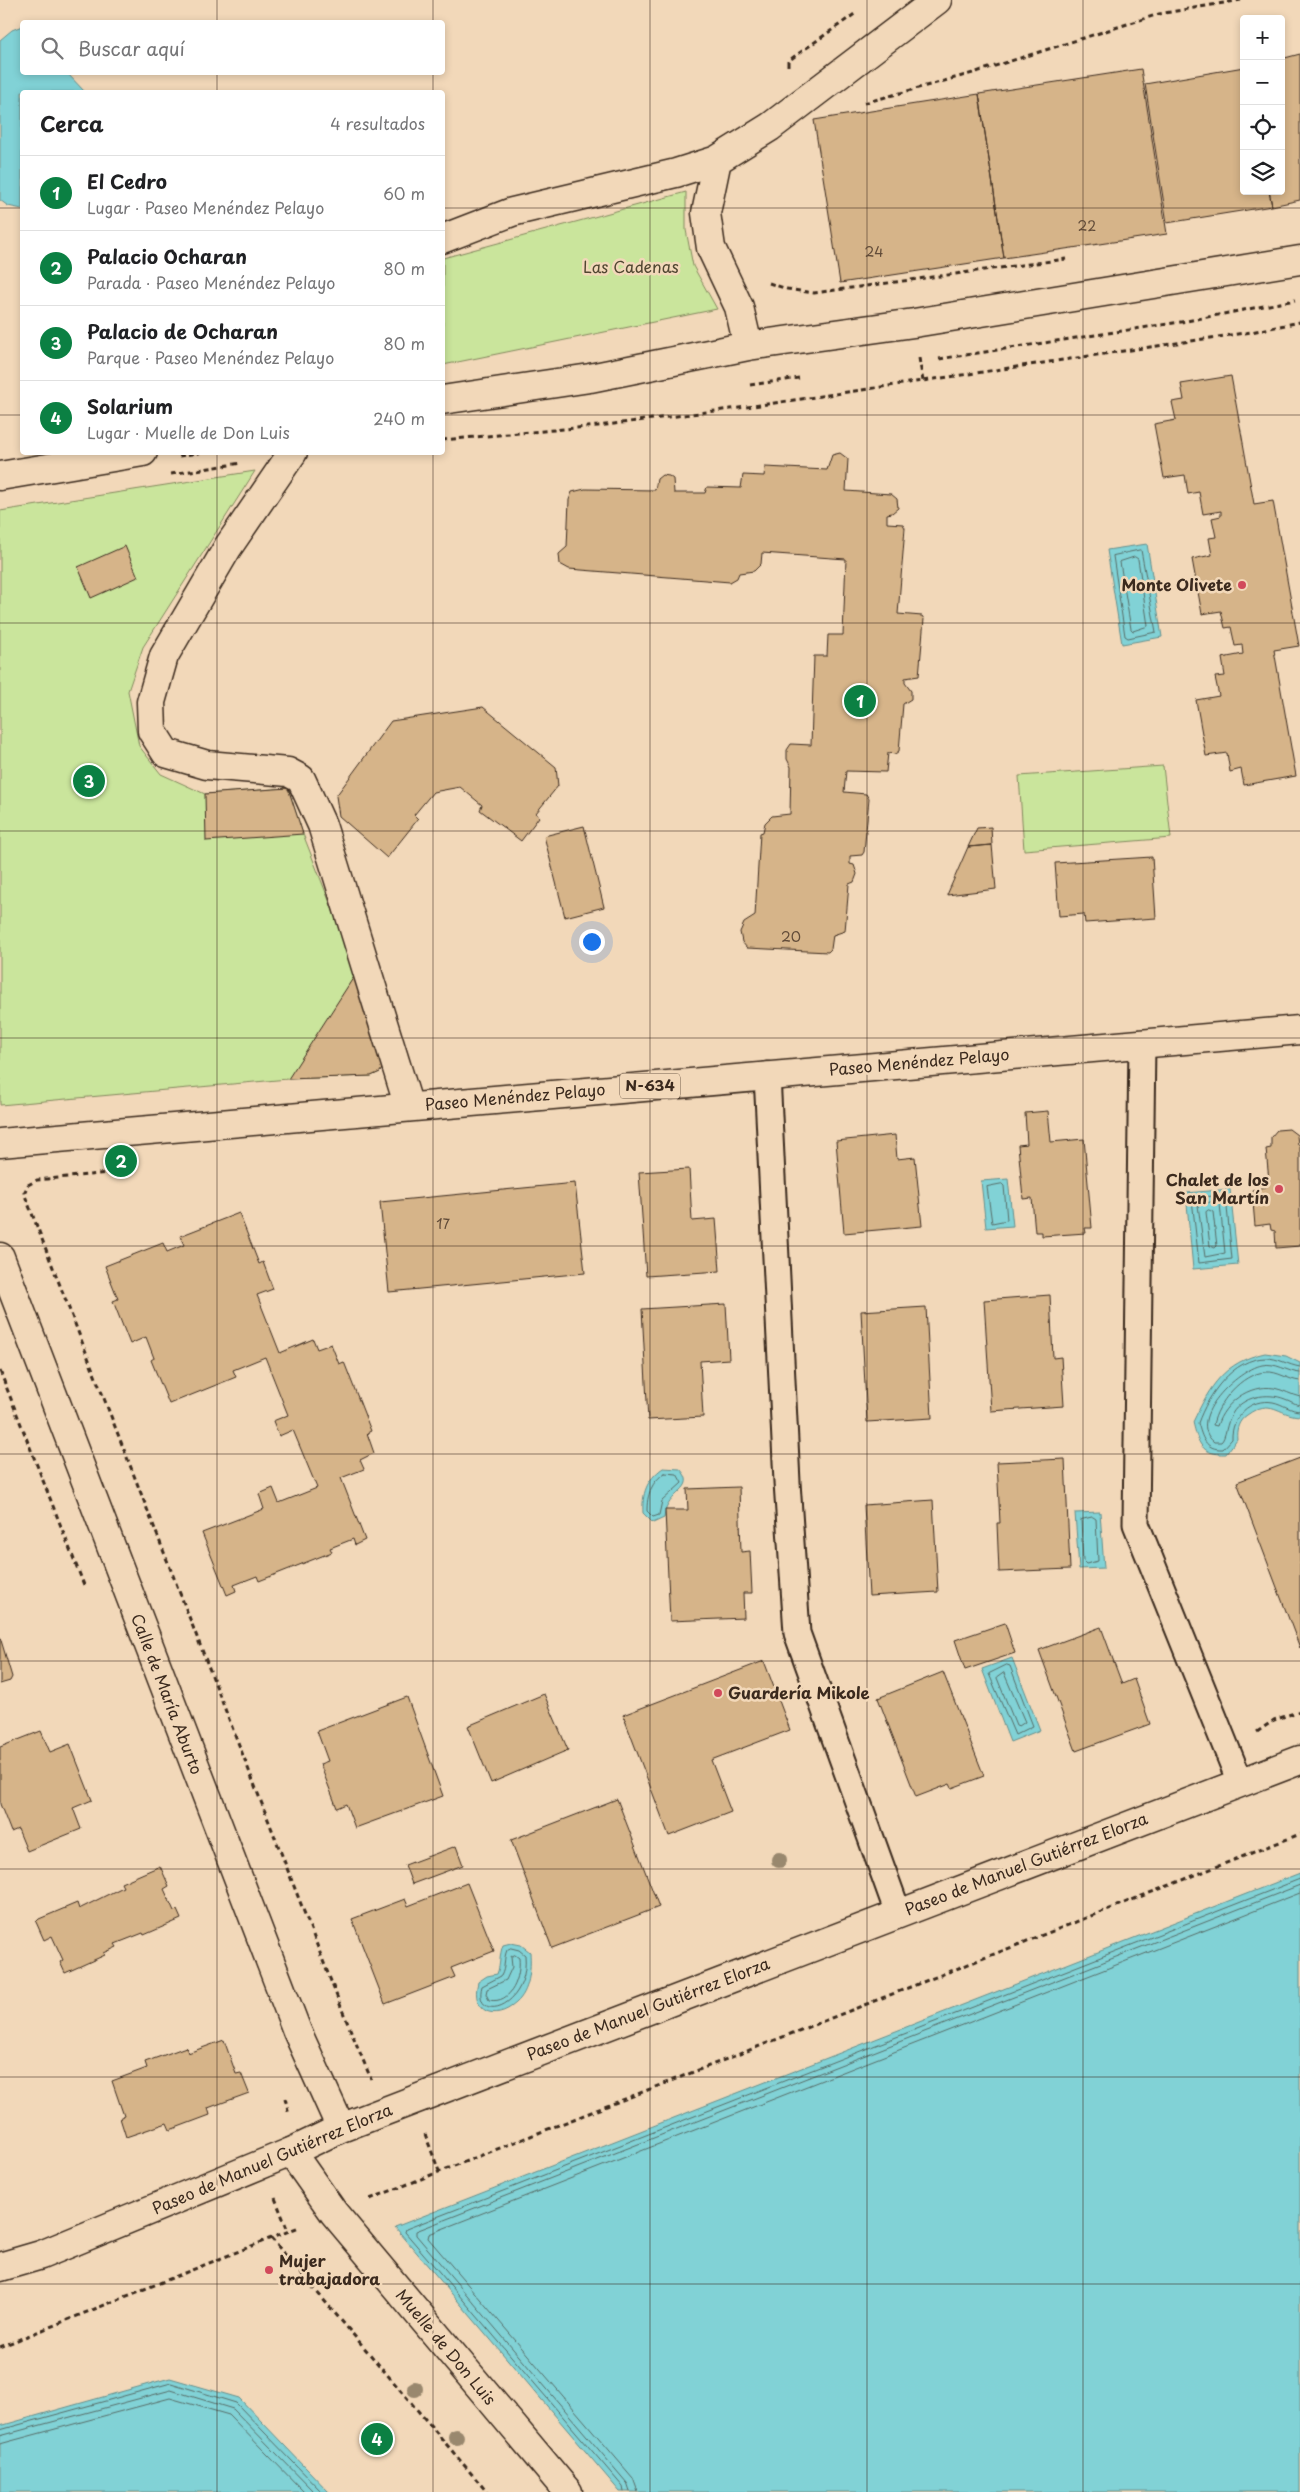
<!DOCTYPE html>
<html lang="es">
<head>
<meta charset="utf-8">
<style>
  body { margin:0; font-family:"Playpen Sans",sans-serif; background:#f6f6f6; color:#202124 }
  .controls { position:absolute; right:15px; top:15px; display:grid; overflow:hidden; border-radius:5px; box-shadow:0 2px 8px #0003 }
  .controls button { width:45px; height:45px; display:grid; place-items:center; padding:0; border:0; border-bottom:1px solid #e0e0e0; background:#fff; color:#202124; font:25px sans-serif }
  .you { position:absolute; left:591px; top:941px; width:18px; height:18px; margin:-12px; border:4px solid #fff; border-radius:50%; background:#1a73e8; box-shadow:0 0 0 8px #1a73e833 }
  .badge { display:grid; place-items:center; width:32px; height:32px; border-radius:50%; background:#0b8043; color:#fff; font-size:16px; font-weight:700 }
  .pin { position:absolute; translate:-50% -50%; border:2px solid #fff; box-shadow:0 1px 5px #0006 }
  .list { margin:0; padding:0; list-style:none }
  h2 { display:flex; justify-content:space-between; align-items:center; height:65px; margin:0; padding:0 20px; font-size:21px }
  h2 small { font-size:16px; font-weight:400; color:#757577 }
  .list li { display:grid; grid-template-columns:32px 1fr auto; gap:15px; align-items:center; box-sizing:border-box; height:75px; padding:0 20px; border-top:1px solid #e0e0e0 }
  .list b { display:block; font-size:19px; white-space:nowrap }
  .list p { margin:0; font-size:16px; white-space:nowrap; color:#757577 }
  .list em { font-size:16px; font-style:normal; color:#757577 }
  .icon { flex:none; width:28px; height:28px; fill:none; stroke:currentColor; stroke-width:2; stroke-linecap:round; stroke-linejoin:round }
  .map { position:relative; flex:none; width:1300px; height:2492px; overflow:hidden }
  .search { position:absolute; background:#fff; box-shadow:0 2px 8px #0003; left:20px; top:20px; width:425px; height:55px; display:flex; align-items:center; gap:12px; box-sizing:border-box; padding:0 18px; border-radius:5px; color:#757577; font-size:19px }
  .panel { position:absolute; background:#fff; box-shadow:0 2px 8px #0003; left:20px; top:90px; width:425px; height:365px; border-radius:5px }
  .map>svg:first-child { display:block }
  .green { fill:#cae59c; stroke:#82885d }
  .water { fill:#81d2d6; stroke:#658f8c }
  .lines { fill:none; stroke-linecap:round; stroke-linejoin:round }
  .shore { stroke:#576d68; stroke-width:1 }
  .building { fill:#d6b489; stroke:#3b2a1e }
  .service-casing { stroke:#3b2a1e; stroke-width:29 }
  .pedestrian-casing { stroke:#3b2a1e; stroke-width:31 }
  .minor-casing { stroke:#3b2a1e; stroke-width:31 }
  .trunk-casing { stroke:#3b2a1e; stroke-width:31 }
  .path { stroke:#3b2a1e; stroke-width:3; stroke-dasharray:5 4; stroke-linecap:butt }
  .service { stroke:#f2d8b9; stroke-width:25 }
  .pedestrian { stroke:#f2d8b9; stroke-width:28 }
  .minor { stroke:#f2d8b9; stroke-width:28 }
  .trunk { stroke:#f2d8b9; stroke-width:28 }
  .tree { fill:#99886e }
  .grid { fill:none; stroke:#3b2a1e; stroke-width:1; stroke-opacity:0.55 }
  .poi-dot { fill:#d1495b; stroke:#f2d8b9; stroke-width:2 }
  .labels { text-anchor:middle; stroke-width:5; stroke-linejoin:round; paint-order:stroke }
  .number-label { font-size:14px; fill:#624c39 }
  .shield { fill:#f2d8b9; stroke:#725e4c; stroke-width:1 }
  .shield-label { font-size:15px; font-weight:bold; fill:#3b2a1e }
  .park-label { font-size:16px; fill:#504631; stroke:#f2d8b9 }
  .poi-label { font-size:16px; font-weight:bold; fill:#3b2a1e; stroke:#f2d8b9; text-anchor:end }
  .street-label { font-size:16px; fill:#3b2a1e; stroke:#f2d8b9 }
</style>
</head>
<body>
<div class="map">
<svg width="1300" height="2492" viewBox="0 0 1300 2492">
  <rect width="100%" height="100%" fill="#f2d8b9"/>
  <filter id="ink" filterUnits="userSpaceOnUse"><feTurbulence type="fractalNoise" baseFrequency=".02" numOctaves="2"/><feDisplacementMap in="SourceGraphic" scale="10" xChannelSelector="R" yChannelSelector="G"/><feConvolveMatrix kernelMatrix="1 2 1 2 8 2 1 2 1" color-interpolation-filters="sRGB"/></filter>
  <g filter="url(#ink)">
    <!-- green -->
    <path class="green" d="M686,192V230L693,266L717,309L443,365V258Z
      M255,471L143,647L128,691L139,746L161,774L205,794L288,788L303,834L357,972L380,1072L371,1076L288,1079L0,1105V511Z
      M1163,766L1171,838L1024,850L1019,776Z"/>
    <!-- water -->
    <path class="water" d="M22,26V72L67,73L85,92H22V209L8,206L0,200V40L12,30Z
      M1147,544L1162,637L1122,644L1107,550Z
      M1008,1179L1013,1226L986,1228L981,1181Z
      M1230,1189L1238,1265L1193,1269L1186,1193Z
      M1265,1353L1286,1356L1300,1363V1416C1277,1415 1272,1397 1247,1415C1238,1421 1236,1430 1237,1439L1226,1454C1201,1455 1198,1443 1193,1422C1210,1386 1224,1362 1265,1353Z
      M663,1468L680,1469C700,1490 666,1490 664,1518L653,1523L643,1513C642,1494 646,1480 663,1468Z
      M1100,1512L1104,1568L1079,1569L1075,1513Z
      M1012,1658L1040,1730L1010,1742L982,1669Z
      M1300,1873V2492H620L395,2227Z
      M511,1943L521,1945L530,1952C531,1969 530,1991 516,2003C495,2022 470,2012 478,1982L487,1976L497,1974C501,1964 499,1955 503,1945Z
      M170,2378L239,2398L329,2492H0V2426Z"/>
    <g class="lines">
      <!-- shore -->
      <path class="shore" d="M1141,550L1156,632L1128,638L1125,636L1113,556Z
        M1135,557L1138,559L1148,626L1133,631L1131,629L1120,562Z
        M1002,1184L1004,1186L1007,1220L992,1223L987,1187Z
        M1223,1195L1226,1197L1232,1259L1199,1263L1192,1199Z
        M1217,1201L1220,1204L1225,1253L1205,1257L1198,1205Z
        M1209,1210L1213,1212L1217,1246L1215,1248L1210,1246L1206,1212Z
        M1300,1367C1288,1365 1278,1358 1266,1358C1233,1358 1208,1395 1198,1423C1202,1437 1205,1450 1223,1449L1232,1439C1231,1417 1250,1398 1273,1402C1283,1404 1291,1411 1300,1411
        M1300,1373C1287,1372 1276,1362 1262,1365C1238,1370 1185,1419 1214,1442H1221C1226,1438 1226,1423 1232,1414C1242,1396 1268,1392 1285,1399C1291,1401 1294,1404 1300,1405
        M1300,1381C1288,1380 1278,1371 1266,1372C1241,1373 1217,1404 1213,1425L1217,1426C1224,1403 1249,1384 1274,1388C1284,1390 1291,1395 1300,1397
        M665,1473L677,1474L682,1483L662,1501L659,1515L653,1517L647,1511C647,1495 651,1482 665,1473Z
        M1093,1517L1096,1519L1098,1561L1086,1564L1083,1561L1081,1520Z
        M1007,1665L1010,1666L1033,1726L1015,1735L989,1674Z
        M1004,1673L1025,1722L1019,1726L1016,1725L997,1678Z
        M511,1948L519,1950L525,1955C530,2010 472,2024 482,1986L501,1976C506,1967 503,1959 507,1950Z
        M515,1955L519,1958C521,1976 512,2005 489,2000L486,1994L487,1989L506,1980L512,1967L511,1957Z
        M0,2430L171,2383L236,2403L322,2492
        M0,2436L171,2390L233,2409L314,2492
        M0,2444L170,2398L229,2415L304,2492
        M624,2492L623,2487L405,2232L406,2229L1300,1879
        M630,2492L627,2483L416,2235V2231L1300,1885
        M638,2492L633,2478L428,2238L429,2234L1300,1893"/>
    </g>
    <!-- building -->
    <path class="building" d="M1300,54V200L1272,206L1269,191H1281V59Z
      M1244,67V191H1269L1272,206L1167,223L1145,84Z
      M1141,69L1167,234L1004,258L979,94Z
      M979,94L1004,258L840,283L814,120Z
      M1231,376L1254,504L1273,501L1299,646L1274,650L1296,776L1244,785L1241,769L1230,772L1227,753L1206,756L1196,700L1219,696L1215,677L1225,676L1222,658L1243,654L1242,645L1235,646L1231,627L1225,628L1221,611L1202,614L1192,559L1212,555L1209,538L1216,537L1212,518L1221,516V511L1203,514L1199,492L1188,494L1185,475L1164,478L1154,424L1176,420L1172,402L1184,400L1181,384Z
      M840,453L848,459L846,491L891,494L897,499L898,508L892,513L887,514V523L903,524L905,528L898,614L922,616L924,619L919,676L905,678V683L911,691V699L903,704L899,751L895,754L888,753L886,772L846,771L844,792L866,794L869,799L864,852L862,855L850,856V864L854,865L857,874L854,882L849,884L845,931L833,935L831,949L828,952L747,948L742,942L740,932L744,923L755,916L760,833L763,832L765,823L772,816L790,814L791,767L787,759V750L791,744L811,745L814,656H827L828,635H843L846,559L762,553L761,564L754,571L739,573L737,578L730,582L569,569L560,564L559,554L567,547L569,500L572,492L585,489L655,490L657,479L662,475L669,476L673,479L674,493H705L707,487L741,488L743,475L764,476L765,467L827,470L832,455Z
      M125,546L138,577L91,598L78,567Z
      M483,707L556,767L558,786L536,813L539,817L521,841L480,810L482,805L460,787L433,792L414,815L418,819L387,858L339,816L336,796L391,721Z
      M288,788L303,834L206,841L205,794Z
      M584,826L604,907L565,917L544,836Z
      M991,827L992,845L968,847L977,828Z
      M992,845L996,889L947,895L968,847Z
      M1152,857L1156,918L1085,923L1084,914L1059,916L1055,863Z
      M357,972L386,1062L380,1072L371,1076L288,1079Z
      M1048,1111L1051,1142L1084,1139L1092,1228H1085L1086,1233L1042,1236V1232H1035L1032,1198L1023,1199L1018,1145L1027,1144L1025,1113Z
      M1289,1129L1297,1135L1298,1145H1300V1246L1276,1248L1275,1231L1271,1230L1270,1224L1255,1226L1252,1190L1266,1187L1265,1182L1269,1181L1266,1149L1271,1148V1137L1277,1130Z
      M895,1135L897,1159L915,1157L922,1226L844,1233L836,1141Z
      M689,1169L692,1221L716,1219L720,1271L646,1276L639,1172Z
      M575,1183L585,1273L389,1292L380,1202Z
      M239,1213L259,1264L263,1262L273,1289L257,1295L280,1353L313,1339L317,1349L331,1344L339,1364L344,1362L371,1431L367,1433L374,1453L360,1460L364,1469L341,1478L365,1540L355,1545L353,1539L330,1548L332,1552L259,1581L257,1576L234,1585L236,1591L227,1595L202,1533L264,1509L259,1494L273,1488L279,1503L317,1488L293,1430L279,1436L273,1421L288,1415L265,1357L233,1370L236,1377L169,1404L151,1360L154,1358L146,1337L130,1344L113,1301L118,1299L105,1266L163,1243L167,1252L184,1245L180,1236Z
      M1050,1295L1053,1358L1061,1357L1064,1406L991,1411L984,1300Z
      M726,1304L729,1359L700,1361L703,1417L648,1420L642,1309Z
      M926,1307L932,1418L867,1422L861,1311Z
      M1300,1458V1648L1237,1482Z
      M1065,1459L1070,1569L999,1572L997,1523H1000L997,1462Z
      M739,1487L741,1552L750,1551L752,1593H743L744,1618L670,1621L665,1510H688L687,1489Z
      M933,1500L938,1592L869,1596L864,1505Z
      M1005,1623L1015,1653L965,1670L955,1640Z
      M1101,1627L1122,1684L1134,1679L1150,1724L1076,1751L1039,1650Z
      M0,1637L12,1677L10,1681L0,1684Z
      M764,1661L790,1730L711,1760L731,1812L669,1836L623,1715Z
      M943,1672L984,1776L952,1788L950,1784L916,1797L878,1698Z
      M544,1694L568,1750L491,1783L468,1726Z
      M407,1697L443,1796L355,1828L346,1804L337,1808L320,1764L328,1761L317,1731Z
      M41,1731L50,1752L70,1744L92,1800L73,1808L81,1829L27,1851L18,1829L11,1832L0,1804V1747Z
      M617,1799L659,1907L552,1948L511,1840Z
      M456,1846L463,1865L412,1884L405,1865Z
      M160,1866L169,1886L164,1889L174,1911L177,1910L181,1919L144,1935L143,1933L115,1944L117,1947L104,1953L105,1955L65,1973L60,1962L63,1960L52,1936L44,1940L36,1922L39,1919L77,1903L79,1909L123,1887L121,1883Z
      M467,1883L494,1951L451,1968L455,1977L385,2004L352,1919L405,1899L408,1906Z
      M224,2040L236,2074L241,2073L249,2093L208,2108L210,2115L170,2130L167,2123L126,2137L120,2118L124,2116L112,2081L147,2068L145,2062L186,2047L188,2053Z"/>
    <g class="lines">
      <defs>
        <path id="service" d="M1142,1043L1136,1524L1240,1782
          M767,1075L787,1482L797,1633L898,1913"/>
        <path id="pedestrian" d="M293,452L228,547L164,656L151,702L152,731L166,753L207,765L288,772L301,779L322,825L409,1107
          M291,2152L334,2213L568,2492"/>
        <path id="minor" d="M717,160L706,213L711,248L739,307L748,346
          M442,239L512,212L676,173L717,160L770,127L937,0
          M442,400L590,378L748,346L914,323L1300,260
          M0,476L143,452
          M0,1257L297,2031L341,2128
          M0,2267L41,2255L291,2152L341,2128L1300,1760"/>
        <path id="trunk" d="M0,1143L1300,1030"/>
      </defs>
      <!-- service casing -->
      <use href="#service" class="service-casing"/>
      <!-- pedestrian casing -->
      <use href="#pedestrian" class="pedestrian-casing"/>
      <!-- minor casing -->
      <use href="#minor" class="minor-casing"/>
      <!-- trunk casing -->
      <use href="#trunk" class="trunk-casing"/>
      <!-- path -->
      <path class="path" d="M788,66V61L856,13
        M864,103L973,73L1159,14L1241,0
        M769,283L787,289L814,293L1066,259
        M919,358L923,381
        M939,359L1187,321L1295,300
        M750,385L799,378
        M442,440L598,426L754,406L1251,332L1300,322
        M179,456L204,452
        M171,474L242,463
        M130,1171L37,1180L28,1185L24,1193L343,2012L371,2079
        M0,1371L84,1585
        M1257,1732L1274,1720L1300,1711
        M285,2098L289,2114
        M425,2134L439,2171
        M275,2198L288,2231
        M370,2199L1300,1834
        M271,2238L487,2492
        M0,2347L299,2227"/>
      <!-- service -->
      <use href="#service" class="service"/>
      <!-- pedestrian -->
      <use href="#pedestrian" class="pedestrian"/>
      <!-- minor -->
      <use href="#minor" class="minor"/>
      <!-- trunk -->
      <use href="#trunk" class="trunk"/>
    </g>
    <!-- trees -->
    <g class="tree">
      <circle cx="779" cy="1860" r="8"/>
      <circle cx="415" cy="2389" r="8"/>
      <circle cx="456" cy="2437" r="8"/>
    </g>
  </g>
  <!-- grid -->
  <path class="grid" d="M217,0V22M433,0V22M650,0V2492M867,0V2492M1083,0V2492M217,72V92M433,72V92M0,208H22M442,208H1300M0,415H22M442,415H1300M217,452V2492M433,452V2492M0,623H1300M0,831H1300M0,1038H1300M0,1246H1300M0,1454H1300M0,1661H1300M0,1869H1300M0,2077H1300M0,2284H1300"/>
  <!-- markers -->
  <g class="poi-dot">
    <circle cx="1242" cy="585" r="5"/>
    <circle cx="1279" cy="1189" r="5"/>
    <circle cx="718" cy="1693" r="5"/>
    <circle cx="269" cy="2270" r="5"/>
  </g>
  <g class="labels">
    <!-- number labels -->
    <g class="number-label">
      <text x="1087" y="231">22</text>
      <text x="874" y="257">24</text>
      <text x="791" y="942">20</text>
      <text x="443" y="1229">17</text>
    </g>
    <!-- shield labels -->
    <rect class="shield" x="620" y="1073.5" width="60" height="25" rx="4"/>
    <g class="shield-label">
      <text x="650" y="1091">N-634</text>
    </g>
    <!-- park labels -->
    <g class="park-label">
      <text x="631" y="273">Las Cadenas</text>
    </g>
    <!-- poi labels -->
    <g class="poi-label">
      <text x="1232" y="591">Monte Olivete</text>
      <text x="1269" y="1186">Chalet de los<tspan x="1269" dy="18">San Martín</tspan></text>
      <text x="728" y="1699" text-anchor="start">Guardería Mikole</text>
      <text x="279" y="2267" text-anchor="start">Mujer<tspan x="279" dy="18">trabajadora</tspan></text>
    </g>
    <!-- street labels -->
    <g class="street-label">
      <text transform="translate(919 1062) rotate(-5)" y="6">Paseo Menéndez Pelayo</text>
      <text transform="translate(515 1097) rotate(-5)" y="6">Paseo Menéndez Pelayo</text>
      <text transform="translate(167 1694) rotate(69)" y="6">Calle de María Aburto</text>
      <text transform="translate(1026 1864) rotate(-21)" y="6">Paseo de Manuel Gutiérrez Elorza</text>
      <text transform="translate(648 2009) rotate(-21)" y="6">Paseo de Manuel Gutiérrez Elorza</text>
      <text transform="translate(272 2159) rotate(-23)" y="6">Paseo de Manuel Gutiérrez Elorza</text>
      <text transform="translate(446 2347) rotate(50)" y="6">Muelle de Don Luis</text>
    </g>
  </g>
</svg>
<div class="controls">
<button>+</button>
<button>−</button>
<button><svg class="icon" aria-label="locate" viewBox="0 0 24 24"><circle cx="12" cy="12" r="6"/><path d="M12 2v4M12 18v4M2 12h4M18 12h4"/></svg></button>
<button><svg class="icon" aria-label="layers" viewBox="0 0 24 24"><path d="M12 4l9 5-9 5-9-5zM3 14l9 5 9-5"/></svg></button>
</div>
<div class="you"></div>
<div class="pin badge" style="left:860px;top:701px">1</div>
<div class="pin badge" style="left:121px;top:1161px">2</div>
<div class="pin badge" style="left:89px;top:781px">3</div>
<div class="pin badge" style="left:377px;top:2439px">4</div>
<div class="search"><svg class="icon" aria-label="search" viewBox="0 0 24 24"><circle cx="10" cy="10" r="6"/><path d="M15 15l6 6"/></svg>Buscar aquí</div>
<section class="panel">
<h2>Cerca<small>4 resultados</small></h2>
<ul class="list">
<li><span class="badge">1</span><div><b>El Cedro</b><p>Lugar · Paseo Menéndez Pelayo</p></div><em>60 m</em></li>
<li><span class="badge">2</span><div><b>Palacio Ocharan</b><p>Parada · Paseo Menéndez Pelayo</p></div><em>80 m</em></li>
<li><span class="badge">3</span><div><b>Palacio de Ocharan</b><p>Parque · Paseo Menéndez Pelayo</p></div><em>80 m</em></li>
<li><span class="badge">4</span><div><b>Solarium</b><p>Lugar · Muelle de Don Luis</p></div><em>240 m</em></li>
</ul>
</section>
</div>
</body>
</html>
